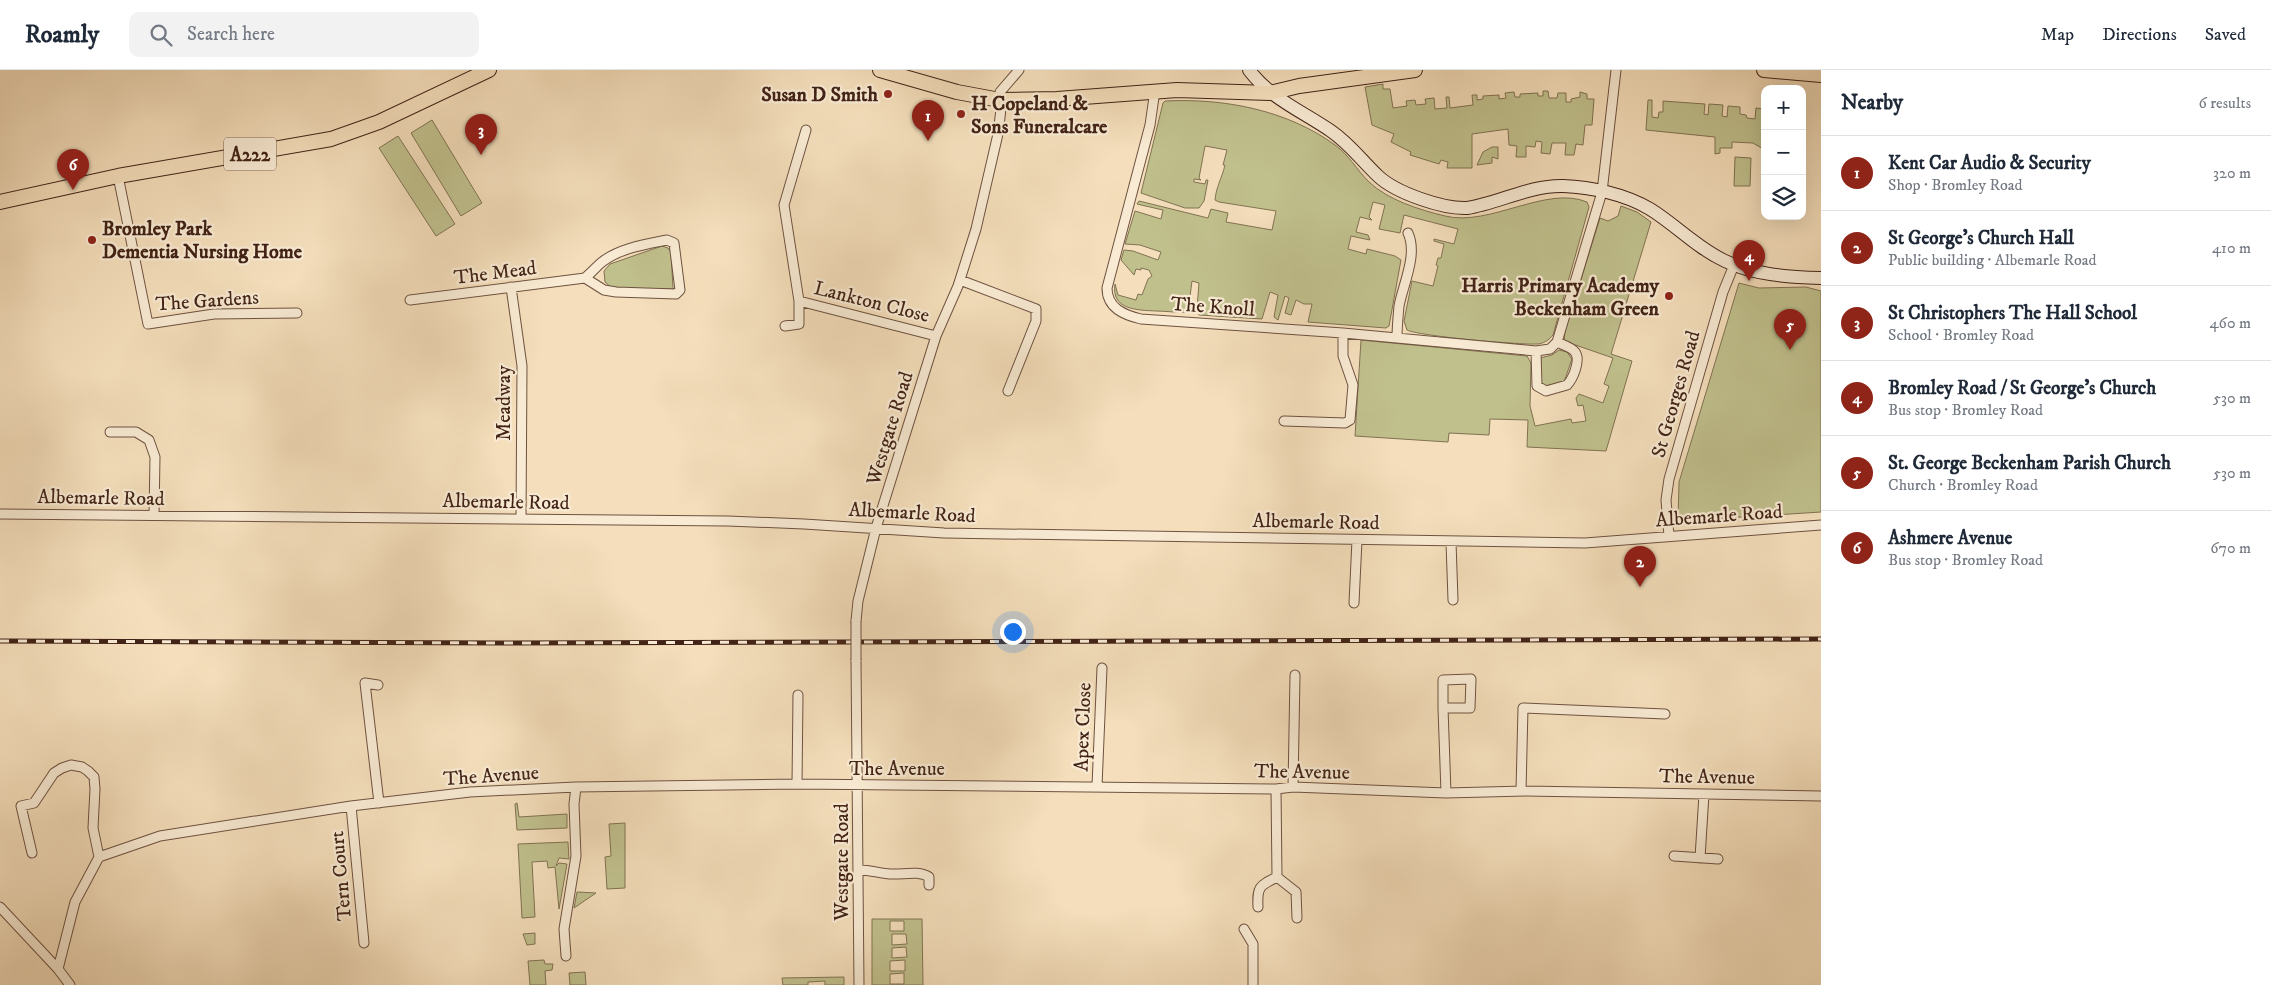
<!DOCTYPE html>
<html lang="en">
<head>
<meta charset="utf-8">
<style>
  body { margin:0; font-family:"IM FELL DW Pica",serif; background:#f2f2f3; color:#1f2937 }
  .controls { position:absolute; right:15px; top:15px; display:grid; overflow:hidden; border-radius:10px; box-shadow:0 5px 20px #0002 }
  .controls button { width:45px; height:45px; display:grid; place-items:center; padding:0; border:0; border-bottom:1px solid #e0e1e3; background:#fff; color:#1f2937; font:25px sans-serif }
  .you { position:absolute; left:1012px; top:561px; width:18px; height:18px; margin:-12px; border:4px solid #fff; border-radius:50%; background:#1a73e8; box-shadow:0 0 0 8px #1a73e833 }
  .badge { display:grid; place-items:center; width:32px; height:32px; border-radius:50%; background:#8f2418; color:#fff; font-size:16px; font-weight:700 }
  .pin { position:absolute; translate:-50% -41px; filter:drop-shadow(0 1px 2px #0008) }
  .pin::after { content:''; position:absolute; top:26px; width:18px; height:15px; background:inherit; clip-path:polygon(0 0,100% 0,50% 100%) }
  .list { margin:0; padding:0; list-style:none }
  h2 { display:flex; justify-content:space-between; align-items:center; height:65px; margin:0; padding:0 20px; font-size:21px }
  h2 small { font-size:16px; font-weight:400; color:#747a83 }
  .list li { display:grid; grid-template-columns:32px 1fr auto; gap:15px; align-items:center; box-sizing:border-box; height:75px; padding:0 20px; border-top:1px solid #e0e1e3 }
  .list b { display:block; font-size:19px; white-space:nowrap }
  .list p { margin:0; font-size:16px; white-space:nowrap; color:#747a83 }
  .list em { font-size:16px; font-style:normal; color:#747a83 }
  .icon { flex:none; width:28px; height:28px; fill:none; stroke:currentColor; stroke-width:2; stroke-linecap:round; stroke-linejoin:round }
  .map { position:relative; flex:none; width:1821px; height:915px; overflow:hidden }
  header { display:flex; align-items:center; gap:30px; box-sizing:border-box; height:70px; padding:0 25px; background:#fff; border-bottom:1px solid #e0e1e3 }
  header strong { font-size:24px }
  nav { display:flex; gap:28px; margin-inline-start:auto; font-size:18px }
  .search { width:350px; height:45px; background:#f2f2f3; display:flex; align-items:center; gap:12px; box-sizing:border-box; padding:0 18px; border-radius:10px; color:#747a83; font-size:19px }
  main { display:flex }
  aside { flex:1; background:#fff }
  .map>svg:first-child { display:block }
  .green { fill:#c0c08d; stroke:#817252; fill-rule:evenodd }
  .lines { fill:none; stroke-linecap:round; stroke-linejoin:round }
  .street-casing { stroke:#6e5240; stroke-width:11 }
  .secondary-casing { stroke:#422317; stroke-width:14 }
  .primary-casing { stroke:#422317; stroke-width:16 }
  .street { stroke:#f8ead3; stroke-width:9 }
  .secondary { stroke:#f8ead3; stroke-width:12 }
  .primary { stroke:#f4debb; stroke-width:14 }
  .rail-casing { stroke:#422317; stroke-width:5 }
  .rail { stroke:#f8ead3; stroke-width:3; stroke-dasharray:9; stroke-linecap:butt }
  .street-bridge-casing { stroke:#6e5240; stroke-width:11; stroke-linecap:butt }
  .street-bridge { stroke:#f8ead3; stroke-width:9 }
  .poi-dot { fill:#8f2418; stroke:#f8ead3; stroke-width:2 }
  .labels { text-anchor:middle; stroke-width:4.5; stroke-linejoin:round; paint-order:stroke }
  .shield { fill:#f8ead3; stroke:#795f4f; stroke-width:1 }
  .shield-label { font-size:19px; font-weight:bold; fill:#422317 }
  .poi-label { font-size:20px; font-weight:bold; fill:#422317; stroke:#f8ead3; text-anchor:end }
  .street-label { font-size:20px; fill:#422317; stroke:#f8ead3 }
</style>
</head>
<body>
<header>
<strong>Roamly</strong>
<div class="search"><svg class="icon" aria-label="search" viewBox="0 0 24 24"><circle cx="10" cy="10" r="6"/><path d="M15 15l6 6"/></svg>Search here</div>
<nav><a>Map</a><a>Directions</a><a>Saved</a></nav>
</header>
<main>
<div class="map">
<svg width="1821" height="915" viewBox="0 0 1821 915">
  <rect width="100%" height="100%" fill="#f4debb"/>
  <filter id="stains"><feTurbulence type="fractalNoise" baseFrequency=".004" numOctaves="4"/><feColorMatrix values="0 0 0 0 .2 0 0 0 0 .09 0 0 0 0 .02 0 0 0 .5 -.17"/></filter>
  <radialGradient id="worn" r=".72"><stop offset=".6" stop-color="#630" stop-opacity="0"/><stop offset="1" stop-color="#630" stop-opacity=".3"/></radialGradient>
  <!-- green -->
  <path class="green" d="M1383,14V19H1390L1393,38L1407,36L1406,31L1415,30L1416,35L1426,34L1425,29L1434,28L1435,39L1447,38L1446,27H1449L1450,38L1473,35L1472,25H1477V30L1483,29V26L1499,25V29L1506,28L1505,23L1514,22L1515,27H1520V24L1538,23V26H1543V21H1548L1549,28H1557L1558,23H1566V32H1571V29L1580,27V22L1587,24V29H1594L1592,55H1585L1583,75L1576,74L1574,85H1565L1566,73H1552L1550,84L1541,83L1542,72L1536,71L1535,77L1526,76V87H1516L1517,76L1509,75L1508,59L1472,64V98H1447L1448,92L1441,90L1439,94L1410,85L1411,82L1391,72L1394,64L1372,55L1365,17Z
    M1648,30H1652V47L1658,48L1659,42H1663V31L1705,34L1704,44L1708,45L1709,34L1723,35L1722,46L1727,47L1728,36L1740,37V44L1746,45L1747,48L1755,49L1756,38L1765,39V80L1753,73L1732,72V78H1720V83L1715,84V67L1646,60Z
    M1165,31C1224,28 1287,40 1335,75C1349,85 1357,100 1369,112C1388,130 1420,140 1445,146C1490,157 1546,115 1587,132L1589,137L1553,265C1549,270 1543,274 1537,274C1520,275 1418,266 1407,260L1404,251L1412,211L1433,216L1438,196L1436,195L1438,188H1441L1444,174L1434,171V169L1454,174L1458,159L1404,145L1400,163L1379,159L1385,135L1373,132L1369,147L1372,150L1360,147L1356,162L1368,165L1370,170L1351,166L1348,179L1366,184L1367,179L1395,186L1401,190L1389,256L1386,258L1308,252L1312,234H1304L1296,230L1291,245L1285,243L1289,228L1285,226L1278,250L1274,247L1278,225L1270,222L1262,249L1199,245L1197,239L1199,213L1192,211L1188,242C1177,243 1167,241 1156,241C1137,240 1111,240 1115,214L1118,225L1136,230L1138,224L1142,225L1148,209L1152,206L1149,200L1141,198V200L1136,199L1134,205L1121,190L1124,180L1133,181L1158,190L1161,182L1140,175L1125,174L1135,141L1161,149L1163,140L1137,134L1139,131L1208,148L1211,139L1228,143L1226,152L1272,160L1276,141L1219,132L1215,130C1216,117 1222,108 1225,95H1223L1227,80L1205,76L1199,108L1201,110L1194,109V112L1205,114L1206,110H1208L1204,131L1199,138H1185L1141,123L1163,33Z
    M432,50L482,133L461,146L411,63Z
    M398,66L455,154L436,166L379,78Z
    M1492,77H1498V89L1492,87V93L1477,95L1483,82Z
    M1735,87L1751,88L1750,116H1734Z
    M1621,136L1637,142L1651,152L1611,284L1632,291L1606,381L1527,377L1528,350L1490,349L1489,365L1449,363L1448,372L1355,366L1361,270L1527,286L1531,293L1530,336L1535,356L1571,349L1572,353L1586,351L1583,335L1578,336L1576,328L1579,324L1603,333L1609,316L1604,314L1613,288L1564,271L1565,261L1600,148L1608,151L1618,146Z
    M662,176L668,178L671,182L673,219H613L605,212L604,201L610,194Z
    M1739,213L1759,218L1806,217L1821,221V442L1680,451L1678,450L1679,412Z
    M1559,280L1567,282L1572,289L1564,312L1545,316L1541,314L1540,288L1552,285Z
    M517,733L519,747L567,744V758L517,760L515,734Z
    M625,753V818L607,819L605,787L611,786L609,754Z
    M568,772L569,789L559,788L556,796L559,793L567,794L559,839L555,797L548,798L547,791L532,792L535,847L522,848L518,774Z
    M577,822L596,823L574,838Z
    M872,849H922L923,915H872ZM890,851H904V861H890ZM892,864H906L907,874L892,875ZM906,877L907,887L892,888V878ZM905,890V901H890V891ZM890,904L904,903V914H890Z
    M535,863V874L527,875L523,864Z
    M544,890L545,894H553L552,900L545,901L546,915H530L528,891Z
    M585,902L586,915H570L569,903Z
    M844,907V915H825V911L808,912V915H783L782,908Z"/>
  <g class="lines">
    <defs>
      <path id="street" d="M1155,20L1150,55L1107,218C1107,238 1124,245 1141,249L1343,263L1536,281L1550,279L1557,272L1602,122L1616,0
        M806,60L784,135L799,231L936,266
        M118,106L148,254L214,244L297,243
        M667,170L674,173L680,220L676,224L616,222L604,220L585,208C591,203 596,197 602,192C620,178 647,174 667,170Z
        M960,210L1036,239V251L1008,321
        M511,217L522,296L521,449
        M410,230L585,208
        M785,256L799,254V231
        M1397,268C1397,257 1398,247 1399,236C1403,214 1418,185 1408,163
        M1536,281L1537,316L1546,321L1567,315C1573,309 1581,290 1575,282C1571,277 1563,275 1557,272
        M1284,351L1345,353L1350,350L1353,315L1343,286V263
        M110,362H136L149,370L155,387L154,445
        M0,444L728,451L804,454L944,463L1585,473L1821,455
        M1669,466L1666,430L1669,409L1723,222L1734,195
        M1451,472L1453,530
        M1354,533L1357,470
        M856,551L858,531L876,458L936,266L958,216L976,159L998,64L1001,39L1000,22L1019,0
        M856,590L859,915
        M378,615L365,613L379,733
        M1443,638V610L1471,609L1470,638H1443L1446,723
        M797,714L798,625
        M1097,716L1102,598
        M1293,717L1295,605
        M1276,719L1277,807
        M1521,721L1523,638L1665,644
        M351,736L364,873
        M32,783L21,736L34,733L54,703L62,698L71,695L82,697L88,701L94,707L95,719L93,758L99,787
        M1674,786L1718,789
        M1700,788L1704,724
        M859,800C870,800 879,803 890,804C903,805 918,800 929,807V815
        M1277,807L1296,822L1297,848
        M0,837L58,899L70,915
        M1258,837C1257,817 1259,816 1277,807
        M1244,859L1253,874V915
        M566,886L564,859L576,786L574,734L576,717
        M58,899L75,832L99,787L160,766L351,736L470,722L576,717L797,714L1276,719L1293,717L1446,723L1525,721L1821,726"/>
      <path id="secondary" d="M1249,0C1271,29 1302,41 1331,61C1350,74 1362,91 1378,106C1396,123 1443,139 1467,138C1499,133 1530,115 1563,116C1591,117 1625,124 1650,139C1676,155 1697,178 1725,191C1754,205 1789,207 1821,208"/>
      <path id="primary" d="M880,0L957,22L1000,30L1057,29L1177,20L1270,23L1299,16L1415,0
        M1764,0L1821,5
        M0,132L118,106L331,69L379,52L489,0"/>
    </defs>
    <!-- street casing -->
    <use href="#street" class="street-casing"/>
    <!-- secondary casing -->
    <use href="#secondary" class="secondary-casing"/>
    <!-- primary casing -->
    <use href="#primary" class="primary-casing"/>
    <!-- street -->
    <use href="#street" class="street"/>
    <!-- secondary -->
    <use href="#secondary" class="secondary"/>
    <!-- primary -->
    <use href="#primary" class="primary"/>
    <defs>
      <path id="rail" d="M0,571L505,573L1821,569"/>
    </defs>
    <!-- rail casing -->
    <use href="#rail" class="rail-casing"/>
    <!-- rail -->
    <use href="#rail" class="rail"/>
    <defs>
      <path id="street-bridge" d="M856,551V590"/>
    </defs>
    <!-- street-bridge casing -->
    <use href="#street-bridge" class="street-bridge-casing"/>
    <!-- street-bridge -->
    <use href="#street-bridge" class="street-bridge"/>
  </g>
  <!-- markers -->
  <g class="poi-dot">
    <circle cx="888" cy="24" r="5"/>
    <circle cx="961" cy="44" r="5"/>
    <circle cx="92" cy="170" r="5"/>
    <circle cx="1669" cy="226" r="5"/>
  </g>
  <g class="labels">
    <!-- shield labels -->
    <rect class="shield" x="224" y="67.5" width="52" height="33" rx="4"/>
    <g class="shield-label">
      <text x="250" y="91">A222</text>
    </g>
    <!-- poi labels -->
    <g class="poi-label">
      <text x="878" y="31">Susan D Smith</text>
      <text x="971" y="40" text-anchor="start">H Copeland &amp;<tspan x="971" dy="23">Sons Funeralcare</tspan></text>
      <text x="102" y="165" text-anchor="start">Bromley Park<tspan x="102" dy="23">Dementia Nursing Home</tspan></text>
      <text x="1659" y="222">Harris Primary Academy<tspan x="1659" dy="23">Beckenham Green</tspan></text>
    </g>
    <!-- street labels -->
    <g class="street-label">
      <text transform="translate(495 202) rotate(-7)" y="7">The Mead</text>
      <text transform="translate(207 230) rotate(-4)" y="7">The Gardens</text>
      <text transform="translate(872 231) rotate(14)" y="7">Lankton Close</text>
      <text transform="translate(1213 236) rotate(4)" y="7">The Knoll</text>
      <text transform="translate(1675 324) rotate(-74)" y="7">St Georges Road</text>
      <text transform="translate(503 333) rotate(-90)" y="7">Meadway</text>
      <text transform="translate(889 358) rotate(-73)" y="7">Westgate Road</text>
      <text transform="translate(101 427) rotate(1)" y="7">Albemarle Road</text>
      <text transform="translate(506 431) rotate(1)" y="7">Albemarle Road</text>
      <text transform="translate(912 442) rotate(3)" y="7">Albemarle Road</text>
      <text transform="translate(1719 445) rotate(-4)" y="7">Albemarle Road</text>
      <text transform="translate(1316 451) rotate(1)" y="7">Albemarle Road</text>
      <text transform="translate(1082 657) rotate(-88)" y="7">Apex Close</text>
      <text x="897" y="705">The Avenue</text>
      <text transform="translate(1302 701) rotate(1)" y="7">The Avenue</text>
      <text transform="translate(491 705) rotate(-4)" y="7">The Avenue</text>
      <text transform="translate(1707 706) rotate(1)" y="7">The Avenue</text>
      <text transform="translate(841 792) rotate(-90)" y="7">Westgate Road</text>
      <text transform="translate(340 806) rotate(-95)" y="7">Tern Court</text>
    </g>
  </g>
  <rect width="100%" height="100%" filter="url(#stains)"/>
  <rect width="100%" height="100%" fill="url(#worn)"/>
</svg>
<div class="controls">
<button>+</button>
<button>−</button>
<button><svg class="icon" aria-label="layers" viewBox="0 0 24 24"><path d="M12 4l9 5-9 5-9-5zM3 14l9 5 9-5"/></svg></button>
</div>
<div class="you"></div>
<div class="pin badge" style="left:928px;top:71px">1</div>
<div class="pin badge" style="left:1640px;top:517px">2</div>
<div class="pin badge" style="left:481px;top:85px">3</div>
<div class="pin badge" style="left:1749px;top:211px">4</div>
<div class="pin badge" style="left:1790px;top:280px">5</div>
<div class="pin badge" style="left:73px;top:120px">6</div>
</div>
<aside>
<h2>Nearby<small>6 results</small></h2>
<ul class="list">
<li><span class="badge">1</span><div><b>Kent Car Audio &amp; Security</b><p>Shop · Bromley Road</p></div><em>320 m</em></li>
<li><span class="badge">2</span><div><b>St George's Church Hall</b><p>Public building · Albemarle Road</p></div><em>410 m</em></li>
<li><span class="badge">3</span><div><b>St Christophers The Hall School</b><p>School · Bromley Road</p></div><em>460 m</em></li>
<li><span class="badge">4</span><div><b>Bromley Road / St George's Church</b><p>Bus stop · Bromley Road</p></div><em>530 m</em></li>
<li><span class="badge">5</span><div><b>St. George Beckenham Parish Church</b><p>Church · Bromley Road</p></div><em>530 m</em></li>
<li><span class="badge">6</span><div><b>Ashmere Avenue</b><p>Bus stop · Bromley Road</p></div><em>670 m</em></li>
</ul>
</aside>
</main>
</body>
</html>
